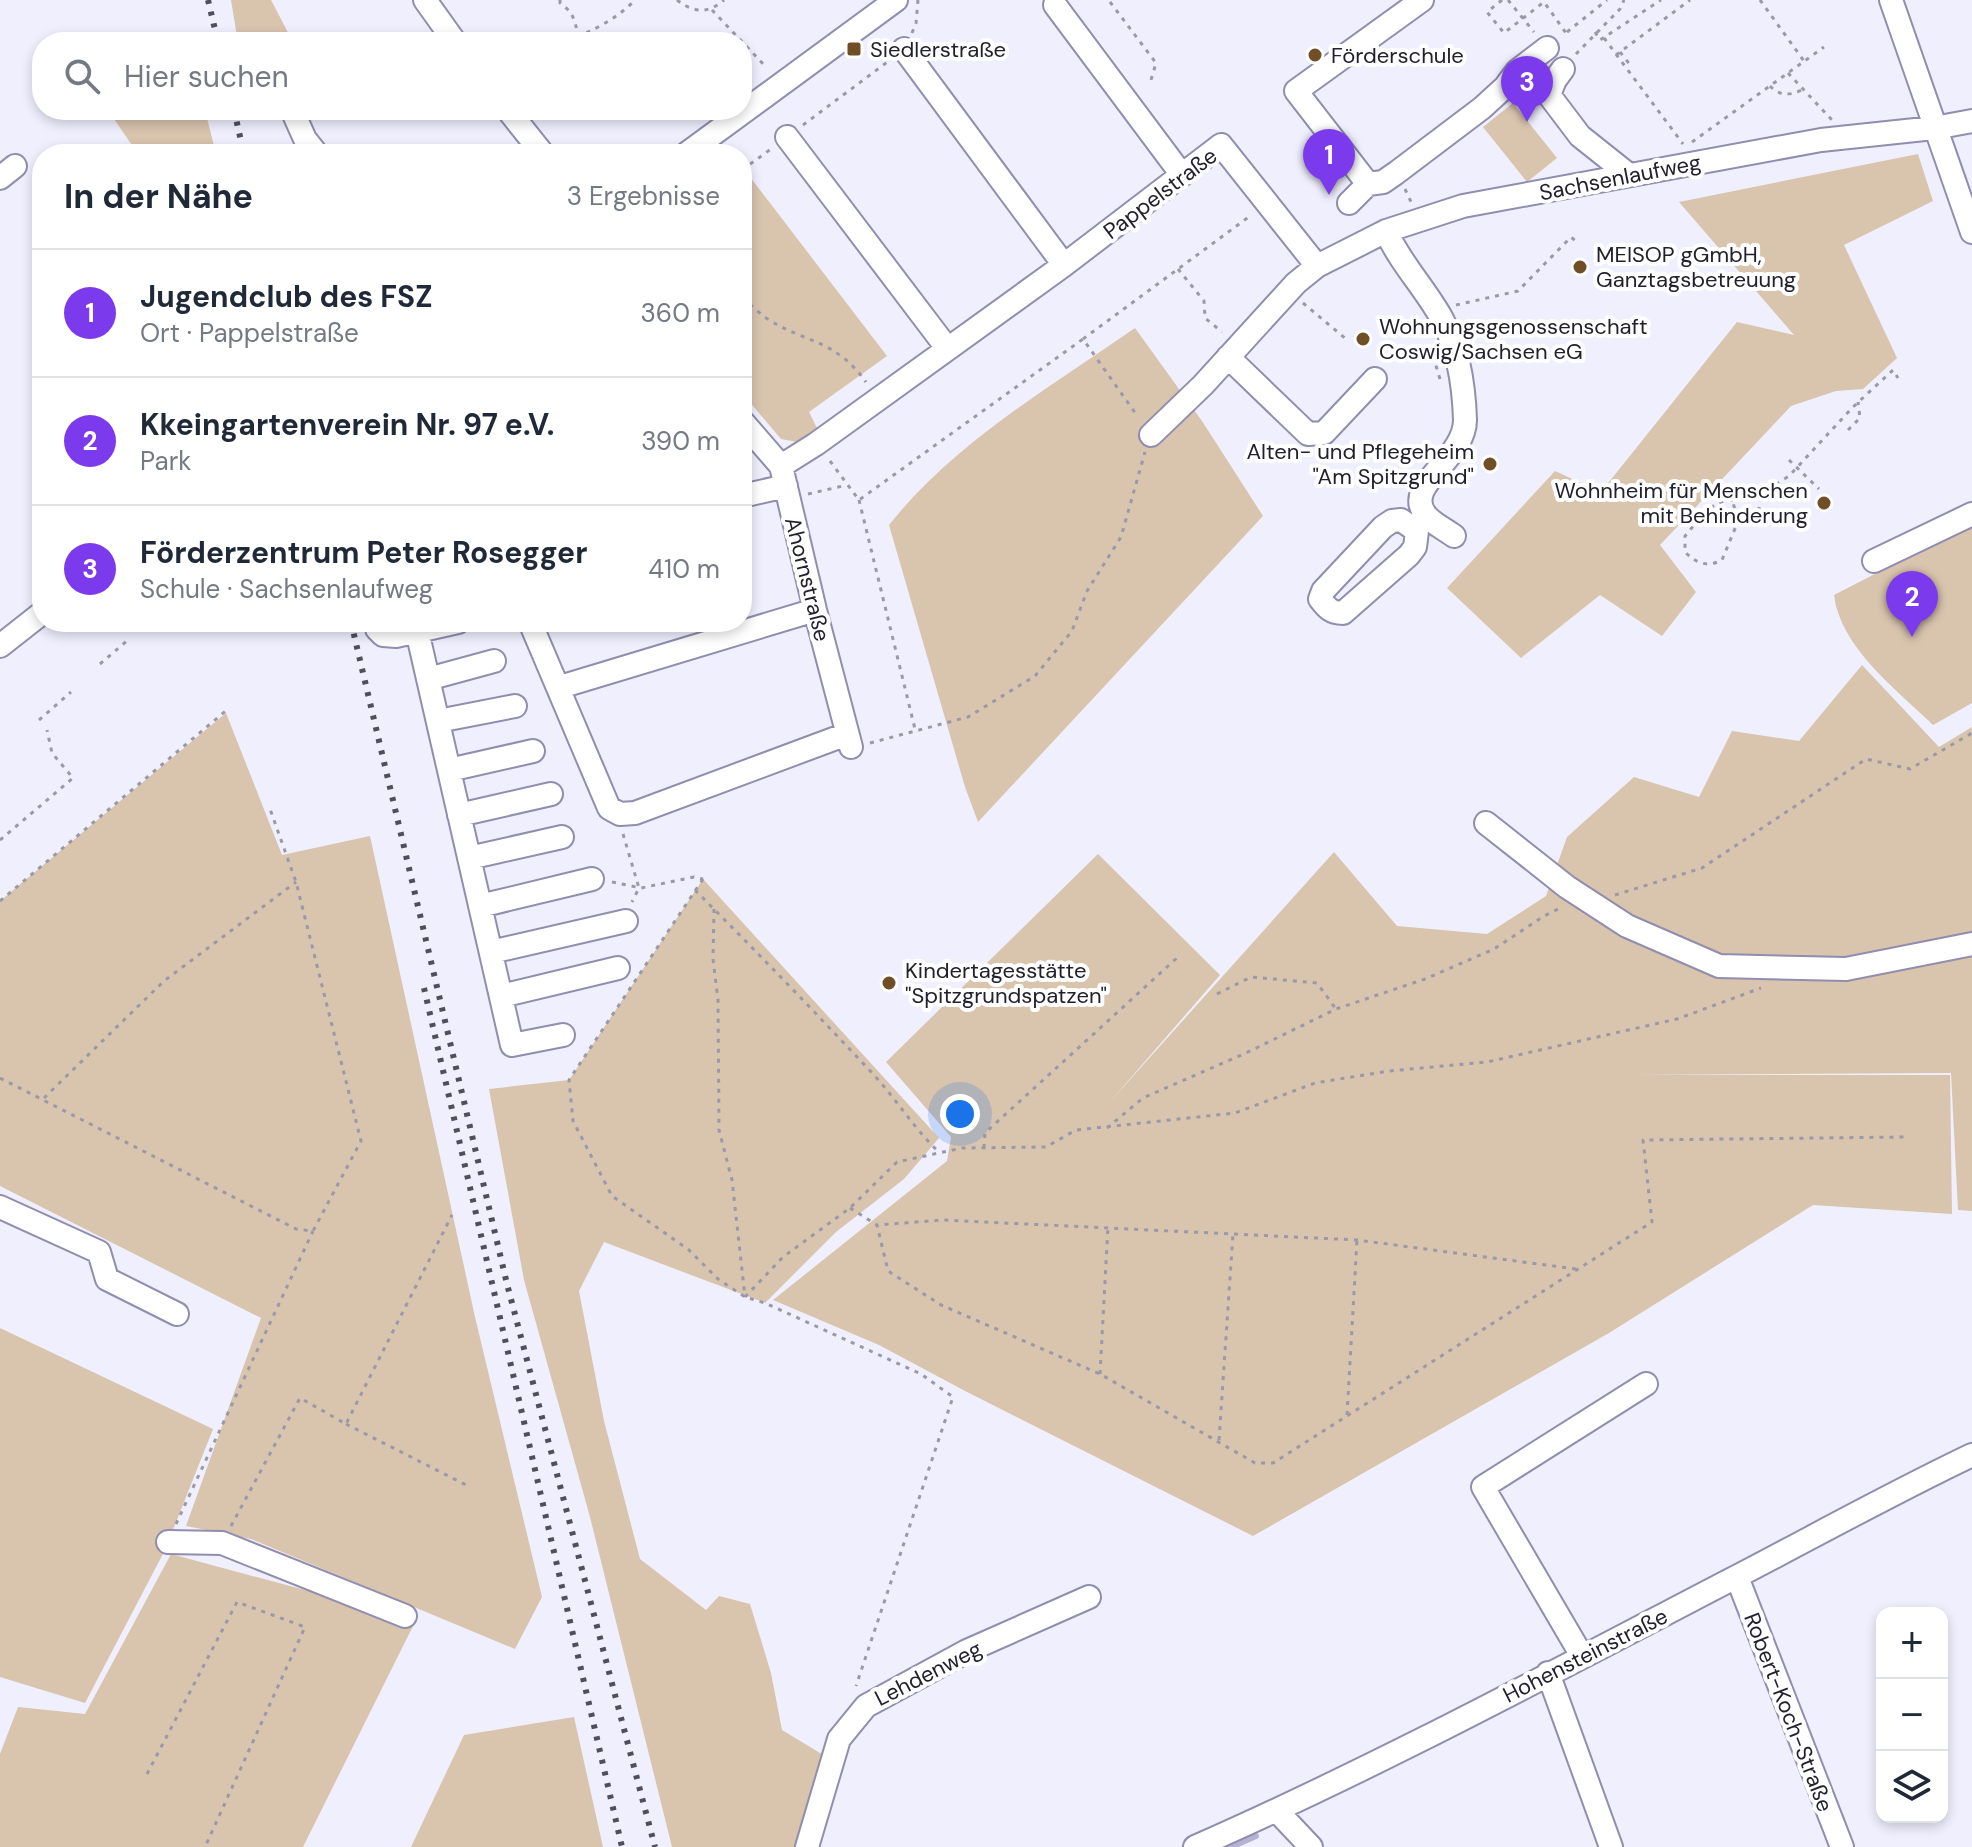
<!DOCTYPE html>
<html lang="de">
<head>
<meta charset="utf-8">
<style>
  body { margin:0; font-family:"DM Sans",sans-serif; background:#f2f2f3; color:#1f2937 }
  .controls { position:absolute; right:24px; bottom:24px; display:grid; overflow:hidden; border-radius:16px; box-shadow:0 4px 12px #0003 }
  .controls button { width:72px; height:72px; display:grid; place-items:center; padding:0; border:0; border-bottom:2px solid #e0e1e3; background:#fff; color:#1f2937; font:40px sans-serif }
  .you { position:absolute; left:960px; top:1114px; width:28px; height:28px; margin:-20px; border:6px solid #fff; border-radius:50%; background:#1a73e8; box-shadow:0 0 0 12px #1a73e833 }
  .badge { display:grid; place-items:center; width:52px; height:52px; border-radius:50%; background:#7c3aed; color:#fff; font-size:26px; font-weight:700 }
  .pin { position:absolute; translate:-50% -66px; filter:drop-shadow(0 2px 4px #0008) }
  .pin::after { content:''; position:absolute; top:42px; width:28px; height:24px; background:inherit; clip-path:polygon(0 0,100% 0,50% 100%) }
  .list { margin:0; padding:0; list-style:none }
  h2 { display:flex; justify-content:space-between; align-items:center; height:104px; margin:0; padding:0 32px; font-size:34px }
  h2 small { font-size:26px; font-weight:400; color:#747a83 }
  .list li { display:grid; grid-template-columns:52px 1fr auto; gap:24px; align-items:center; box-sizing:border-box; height:128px; padding:0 32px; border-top:2px solid #e0e1e3 }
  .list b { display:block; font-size:30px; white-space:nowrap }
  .list p { margin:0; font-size:26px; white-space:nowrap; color:#747a83 }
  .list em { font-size:26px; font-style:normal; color:#747a83 }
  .icon { flex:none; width:44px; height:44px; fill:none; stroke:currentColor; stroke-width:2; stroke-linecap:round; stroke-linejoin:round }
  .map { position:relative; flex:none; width:1972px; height:1847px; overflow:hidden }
  .search { position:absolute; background:#fff; box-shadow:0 4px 12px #0003; left:32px; top:32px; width:720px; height:88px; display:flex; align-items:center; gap:20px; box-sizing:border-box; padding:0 28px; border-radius:32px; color:#747a83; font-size:30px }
  .panel { position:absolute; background:#fff; box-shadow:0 4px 12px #0003; left:32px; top:144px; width:720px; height:488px; border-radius:32px }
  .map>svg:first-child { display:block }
  .green { fill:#d9c4ae }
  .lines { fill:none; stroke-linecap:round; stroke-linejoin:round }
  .stream { stroke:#b5b3d3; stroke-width:6 }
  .minor-casing { stroke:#908dae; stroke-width:26 }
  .path { stroke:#9a99a8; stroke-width:3; stroke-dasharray:4 6; stroke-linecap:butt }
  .minor { stroke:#fff; stroke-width:22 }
  .rail { stroke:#4f4e5b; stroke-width:6; stroke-dasharray:4 8; stroke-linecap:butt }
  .poi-dot { fill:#704e26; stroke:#fefefe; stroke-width:3 }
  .labels { text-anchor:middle; stroke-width:8; stroke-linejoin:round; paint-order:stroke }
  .poi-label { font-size:22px; fill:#21202d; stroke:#fefefe; text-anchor:start }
  .street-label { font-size:22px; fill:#21202d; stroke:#fefefe }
</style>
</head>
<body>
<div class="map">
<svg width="1972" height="1847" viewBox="0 0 1972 1847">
  <rect width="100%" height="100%" fill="#f0effe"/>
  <!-- green -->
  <path class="green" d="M231,0H271L293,42H238Z
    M1513,103L1557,158L1527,182L1483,127Z
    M120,110H205L216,154H138L112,116Z
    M1918,154L1933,201L1844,245L1897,358L1863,389L1836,391L1791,406L1660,545L1696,592L1662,636L1600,595L1521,658L1447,588L1555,471L1601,492L1737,322L1794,335L1679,202Z
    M747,173L887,356L809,412L817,428L797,442L781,439L742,393V177Z
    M1135,328L1202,421L1263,516L978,822L965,787L889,525C955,442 1049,388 1135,328Z
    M1972,524V703L1933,725C1897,690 1840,647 1834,595Z
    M1862,665L1939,747L1972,727V1211L1958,1210L1951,1073L1632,1075H1950L1952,1214L1813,1205L1609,1333L1253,1536L967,1392L879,1345L773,1300L947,1161L951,1137L886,1062L1098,854L1220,975L1108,1104L1334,852L1397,926L1487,934L1546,896L1567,837L1634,777L1699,797L1732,731L1799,741Z
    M226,713L282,855L370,836L475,1317L542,1597L515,1649L251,1539L186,1526L261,1318L0,1186V901Z
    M703,879L939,1138L904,1179L836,1232L765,1303L604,1242L579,1291L604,1421L640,1559L706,1610L719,1596L750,1604L771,1673L782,1730L825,1756L798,1847H672L590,1517L524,1280L489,1089L569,1080Z
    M0,1328L213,1429L165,1550L85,1703L0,1677Z
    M171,1554L416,1620L303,1847H0V1754L18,1707L85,1714Z
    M574,1717L603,1847H411L464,1735Z"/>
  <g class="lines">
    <!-- stream -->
    <path class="stream" d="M1231,1847L1256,1836"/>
    <defs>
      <path id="minor" d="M425,0L455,42
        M1891,0L1972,232
        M1055,5L1182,175
        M904,49L1064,265
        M1563,69L1555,80L1549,95L1580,136L1629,175
        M292,110L305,139L317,154
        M508,110L543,154
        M787,137L947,348
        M686,154L896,0
        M0,178L15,166
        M1368,184L1383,182L1396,173L1482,108L1505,87L1517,71L1547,48
        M1349,203L1368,184L1296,91L1422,0
        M1386,231C1400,263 1425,288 1442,319C1458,348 1464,387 1465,420C1465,459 1403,485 1425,514C1431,523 1445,529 1454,536
        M1317,266L1386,231L1463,206L1821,140L1934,128L1972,121
        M1228,357L1308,434L1324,433L1375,379
        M742,421L781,466L815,610L851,747
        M781,466L816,444L1064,265L1221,145L1317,266L1296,283L1203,385L1151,435
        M742,496L786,486
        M1401,520L1417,531L1415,547L1409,555L1343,613C1331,613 1327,608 1320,599L1323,591L1383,527L1392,521Z
        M1874,561L1972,514
        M376,622L377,629L383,635L396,636L458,622
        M415,622L512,1045L563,1035
        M530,622L609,808L620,814L635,813L847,734
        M0,646L42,613
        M428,679L494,661
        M560,687L815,610
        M438,721L515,706
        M449,770L533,751
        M459,815L551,794
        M1486,823L1567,887L1627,926L1719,966L1846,969L1972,944
        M469,858L562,837
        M480,906L592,879
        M491,952L626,921
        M501,996L618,968
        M0,1207L99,1252L107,1279L177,1314
        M168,1542L222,1543L405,1616
        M1737,1577L1842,1847
        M1582,1656L1483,1487L1646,1384
        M1548,1673L1611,1847
        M1277,1811L1311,1847
        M807,1847L839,1739L866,1706L967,1651L1089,1597
        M1195,1847C1379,1766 1557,1670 1736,1577C1815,1536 1892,1493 1972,1455"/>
    </defs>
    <!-- minor casing -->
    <use href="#minor" class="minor-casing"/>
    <!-- path -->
    <path class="path" d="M560,0V3C573,12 575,20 578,36
      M677,0C694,13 708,14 724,0
      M1502,0L1487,12L1504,33L1544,2L1566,33
      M1508,0L1534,32
      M1760,0L1804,61
      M1110,2L1156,63L1151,80
      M712,10L767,68
      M1567,32L1607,0
      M1595,32L1600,40L1661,0
      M912,33L916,23L918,0
      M1604,38L1683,144
      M558,42C584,37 617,19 635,0
      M1620,52L1631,66
      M1576,54L1620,9L1624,0
      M1616,55L1690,0
      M1788,73L1832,120
      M1770,86C1780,96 1789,96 1802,90
      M803,125L890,60
      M1692,142L1824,47
      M742,170L771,149
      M1405,189L1412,204
      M1178,269L1204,301L1205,318L1222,332
      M742,298C750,304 758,312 766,318C806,344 834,338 866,382
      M1303,303L1346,339
      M1456,305L1518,291L1571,237L1578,243
      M1083,339L1250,216
      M1433,356L1440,379
      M1848,430L1860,418L1858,402
      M1789,460L1819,489
      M830,461L859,500L1083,339L1138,417
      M1733 501a14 14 0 1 1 28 0a14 14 0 1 1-28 0Z
      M808,494L847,485
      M1759,495L1789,476L1853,407L1893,370L1898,378
      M859,500L915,729
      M1733,500C1710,500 1699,520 1685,536V552C1696,563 1707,568 1722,560L1741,514
      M100,664L128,640
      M39,720L71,692
      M870,743L968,717L1035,676L1072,631L1087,591L1121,537L1145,452
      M623,834L639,888L632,902
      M0,840L73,778L52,753L47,730
      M703,879L569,1080L573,1121L612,1196L689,1250L718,1279L745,1297L765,1303L921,1374L953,1397L856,1686
      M612,882L641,888L694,877L703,879
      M695,890C756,951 815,1012 873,1074C897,1100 915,1130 940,1153
      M1615,895L1702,868L1866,759L1910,769L1972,733
      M0,901L228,709
      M714,909L713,959L718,1000L719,1130L732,1180L745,1297
      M1217,994L1251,977L1317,983L1336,1009
      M0,1078L296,1229L313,1231L361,1141L296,882L270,809
      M44,1098L164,981L296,882
      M1107,1128L1143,1098L1246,1053L1336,1009L1425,979L1494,949L1544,916L1562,907
      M984,1148L985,1133L1178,957
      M850,1208L877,1225
      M1576,1269L1357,1240L943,1220L877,1225L888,1271L941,1305L1100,1374L1255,1463H1273L1652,1222L1643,1140L1905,1137
      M745,1297L783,1257L850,1208L897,1162L962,1148L1046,1147L1076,1130L1235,1113L1315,1083L1389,1071L1487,1062L1677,1019L1761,988
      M1100,1374L1108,1226
      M1347,1415L1357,1240
      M346,1424L470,1487
      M1219,1440L1233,1234
      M176,1524L313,1231
      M231,1526L300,1398L346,1424L452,1215
      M147,1774L237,1602L305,1627L205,1847"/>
    <!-- minor -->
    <use href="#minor" class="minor"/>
    <!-- rail -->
    <path class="rail" d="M208,0L218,42
      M234,110L244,154
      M351,622L507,1284L655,1847
      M424,988L622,1847"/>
  </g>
  <!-- markers -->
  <g class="poi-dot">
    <rect x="846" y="41" width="16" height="16" rx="4"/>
    <circle cx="1315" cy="55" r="8"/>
    <circle cx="1580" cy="267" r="8"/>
    <circle cx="1363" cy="339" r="8"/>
    <circle cx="1490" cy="464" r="8"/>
    <circle cx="1824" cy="503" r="8"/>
    <circle cx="889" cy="983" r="8"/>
  </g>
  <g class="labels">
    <!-- poi labels -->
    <g class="poi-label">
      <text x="870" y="57">Siedlerstraße</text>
      <text x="1331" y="63">Förderschule</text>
      <text x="1596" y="262">MEISOP gGmbH,<tspan x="1596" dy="25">Ganztagsbetreuung</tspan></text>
      <text x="1379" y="334">Wohnungsgenossenschaft<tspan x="1379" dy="25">Coswig/Sachsen eG</tspan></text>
      <text x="1474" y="459" text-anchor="end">Alten- und Pflegeheim<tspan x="1474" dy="25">"Am Spitzgrund"</tspan></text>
      <text x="1808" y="498" text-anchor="end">Wohnheim für Menschen<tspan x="1808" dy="25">mit Behinderung</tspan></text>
      <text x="905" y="978">Kindertagesstätte<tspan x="905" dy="25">"Spitzgrundspatzen"</tspan></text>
    </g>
    <!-- street labels -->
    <g class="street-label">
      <text transform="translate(1620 177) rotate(-11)" y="8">Sachsenlaufweg</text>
      <text transform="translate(1160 193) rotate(-37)" y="8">Pappelstraße</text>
      <text transform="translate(808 579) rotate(76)" y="8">Ahornstraße</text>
      <text transform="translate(1585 1655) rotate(-27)" y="8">Hohensteinstraße</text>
      <text transform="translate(928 1673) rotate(-27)" y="8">Lehdenweg</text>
      <text transform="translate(1789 1712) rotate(69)" y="8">Robert-Koch-Straße</text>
    </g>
  </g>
</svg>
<div class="controls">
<button>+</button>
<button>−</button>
<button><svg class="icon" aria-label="layers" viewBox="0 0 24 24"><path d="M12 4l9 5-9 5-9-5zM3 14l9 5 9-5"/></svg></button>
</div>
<div class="you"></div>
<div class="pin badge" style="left:1329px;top:195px">1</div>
<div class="pin badge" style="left:1912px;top:637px">2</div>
<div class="pin badge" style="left:1527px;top:122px">3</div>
<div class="search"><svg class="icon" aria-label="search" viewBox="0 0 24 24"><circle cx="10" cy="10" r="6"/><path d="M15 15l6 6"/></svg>Hier suchen</div>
<section class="panel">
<h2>In der Nähe<small>3 Ergebnisse</small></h2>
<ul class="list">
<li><span class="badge">1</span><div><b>Jugendclub des FSZ</b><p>Ort · Pappelstraße</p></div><em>360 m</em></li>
<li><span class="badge">2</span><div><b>Kkeingartenverein Nr. 97 e.V.</b><p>Park</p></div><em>390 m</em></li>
<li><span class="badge">3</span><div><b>Förderzentrum Peter Rosegger</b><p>Schule · Sachsenlaufweg</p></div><em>410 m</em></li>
</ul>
</section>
</div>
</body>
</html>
